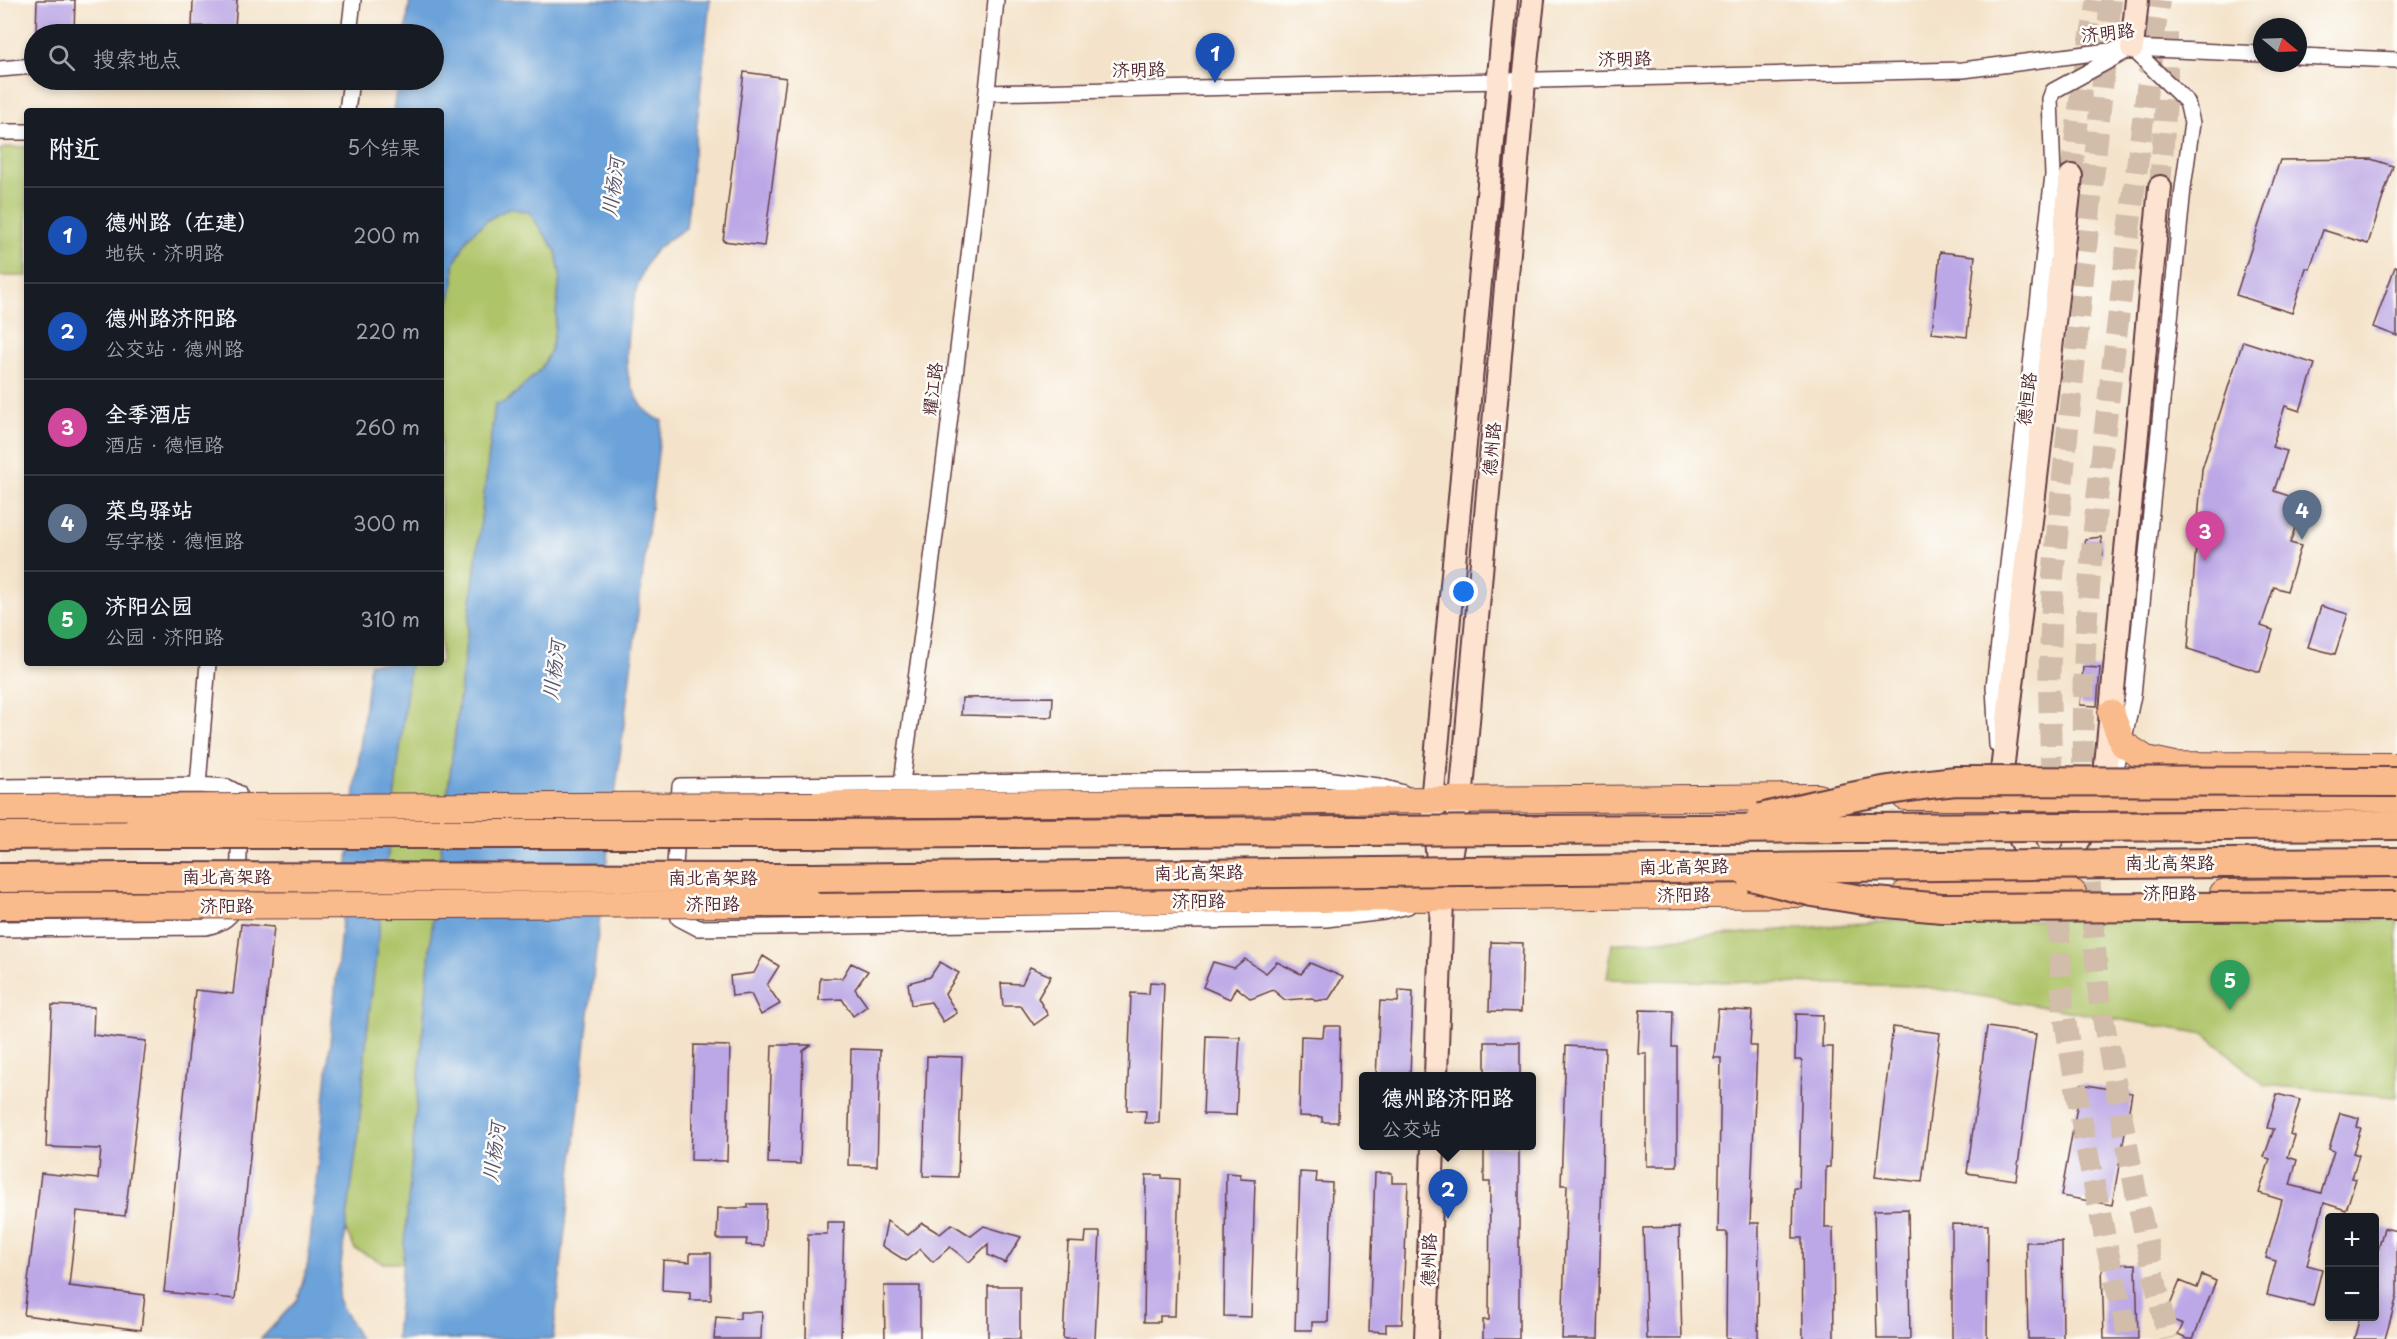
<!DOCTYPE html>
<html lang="zh">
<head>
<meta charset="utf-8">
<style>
  body { margin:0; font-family:"Playpen Sans","LXGW WenKai TC",sans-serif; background:#20242c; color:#f1f3f6 }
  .controls { position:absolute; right:18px; bottom:18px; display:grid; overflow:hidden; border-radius:6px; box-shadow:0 3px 9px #0003 }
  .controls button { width:54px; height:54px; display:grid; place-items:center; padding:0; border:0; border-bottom:2px solid #363941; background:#171b24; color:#f1f3f6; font:30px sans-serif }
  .compass { position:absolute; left:2253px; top:18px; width:54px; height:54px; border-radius:50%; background:#171b24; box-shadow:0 3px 9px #0003; rotate:109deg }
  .you { position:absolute; left:1464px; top:592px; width:21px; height:21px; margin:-15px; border:4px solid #fff; border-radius:50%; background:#1a73e8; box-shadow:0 0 0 9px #1a73e833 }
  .badge { display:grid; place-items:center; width:39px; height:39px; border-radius:50%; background:#c8321e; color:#fff; font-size:20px; font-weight:700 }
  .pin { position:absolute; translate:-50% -50px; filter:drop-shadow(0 2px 3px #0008) }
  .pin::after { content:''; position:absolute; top:32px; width:21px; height:18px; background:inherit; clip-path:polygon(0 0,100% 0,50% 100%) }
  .popup { position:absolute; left:1359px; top:1072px; width:177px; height:78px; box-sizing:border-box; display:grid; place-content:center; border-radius:6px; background:#171b24; filter:drop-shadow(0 2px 4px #0005); font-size:20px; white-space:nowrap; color:#9ea1a6 }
  .popup b { font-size:22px; color:#f1f3f6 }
  .popup::after { content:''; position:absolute; left:50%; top:100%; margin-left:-12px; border:12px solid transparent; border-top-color:#171b24 }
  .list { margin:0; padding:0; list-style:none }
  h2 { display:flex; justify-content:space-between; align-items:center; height:78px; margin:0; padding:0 24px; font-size:26px }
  h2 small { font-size:20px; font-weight:400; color:#9ea1a6 }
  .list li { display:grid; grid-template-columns:39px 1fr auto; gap:18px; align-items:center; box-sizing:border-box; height:96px; padding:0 24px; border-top:2px solid #363941 }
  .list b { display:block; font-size:22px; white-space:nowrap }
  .list p { margin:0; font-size:20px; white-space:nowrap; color:#9ea1a6 }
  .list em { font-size:20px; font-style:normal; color:#9ea1a6 }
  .icon { flex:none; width:33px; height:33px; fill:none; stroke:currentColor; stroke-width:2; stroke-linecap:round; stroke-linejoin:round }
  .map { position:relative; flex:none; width:2397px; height:1339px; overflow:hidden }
  .search { position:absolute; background:#171b24; box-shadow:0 3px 9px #0003; left:24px; top:24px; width:420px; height:66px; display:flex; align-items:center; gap:15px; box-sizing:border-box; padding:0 21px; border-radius:33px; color:#9ea1a6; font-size:22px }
  .panel { position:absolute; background:#171b24; box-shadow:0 3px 9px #0003; left:24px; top:108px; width:420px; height:558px; border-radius:6px }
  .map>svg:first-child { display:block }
  .green { fill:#aec469; stroke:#7c724a; stroke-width:1.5 }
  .water { fill:#6ba2d9; stroke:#5a6082; stroke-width:1.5 }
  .building { fill:#bca8e6 }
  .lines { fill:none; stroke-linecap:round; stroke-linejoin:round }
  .secondary-tunnel { stroke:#d2bcaa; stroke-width:22; stroke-dasharray:22 11; stroke-linecap:butt }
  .street-casing { stroke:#643c43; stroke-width:18 }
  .secondary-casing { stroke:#643c43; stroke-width:26 }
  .primary-casing { stroke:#643c43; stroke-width:28 }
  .highway-casing { stroke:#643c43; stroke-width:32 }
  .street { stroke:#fff; stroke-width:15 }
  .secondary { stroke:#fde4d1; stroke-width:22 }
  .primary { stroke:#fabb8c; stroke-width:26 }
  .highway { stroke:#fabb8c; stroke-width:28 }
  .primary-bridge-casing { stroke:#643c43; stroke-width:28; stroke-linecap:butt }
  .highway-bridge-casing { stroke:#643c43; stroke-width:32; stroke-linecap:butt }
  .primary-bridge { stroke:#fabb8c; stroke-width:26 }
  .highway-bridge { stroke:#fabb8c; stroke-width:28 }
  .labels { text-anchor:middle; stroke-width:5; stroke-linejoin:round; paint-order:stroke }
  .street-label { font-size:18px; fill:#4a1f2b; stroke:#fdfcf7 }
  .water-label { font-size:20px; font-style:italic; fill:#575371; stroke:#fdfcf7 }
</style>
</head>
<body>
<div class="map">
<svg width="2397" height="1339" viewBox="0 0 2397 1339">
  <rect width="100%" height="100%" fill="#fdfcf7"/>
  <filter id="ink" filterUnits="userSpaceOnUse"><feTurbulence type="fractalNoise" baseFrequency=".0167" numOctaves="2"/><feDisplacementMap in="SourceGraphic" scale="12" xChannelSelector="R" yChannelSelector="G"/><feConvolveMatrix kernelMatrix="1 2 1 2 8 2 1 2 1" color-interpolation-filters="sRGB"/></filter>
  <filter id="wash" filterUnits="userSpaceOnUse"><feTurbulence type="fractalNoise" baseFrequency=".008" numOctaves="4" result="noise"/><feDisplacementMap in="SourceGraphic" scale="24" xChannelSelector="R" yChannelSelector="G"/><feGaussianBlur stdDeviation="1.35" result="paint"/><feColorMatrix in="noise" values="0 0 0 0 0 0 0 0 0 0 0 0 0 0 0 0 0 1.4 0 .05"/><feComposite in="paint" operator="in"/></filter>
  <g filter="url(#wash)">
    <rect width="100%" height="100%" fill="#f4e3ca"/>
    <!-- green -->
    <path class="green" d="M7,147H27V276H0V150Z
      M509,208L529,212L556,251L560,275L554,335L550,352L540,370L506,402L495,404L433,915L403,1263H383L355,1249L344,1227L358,1138L367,1033L410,663H441V370L444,320L454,282V264L469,236L489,219Z
      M2180,919L2397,920V1097L2265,1085L2205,1034L1920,986L1607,979L1612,944L1901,920Z"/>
    <!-- water -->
    <path class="water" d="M410,0H710L686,228C673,237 655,247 648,261C633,289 623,343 628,374C630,385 639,403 646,411C650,415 657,418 662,421L600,915L553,1339H396L433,915L495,404L506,402L540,370L550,352L554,335L560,275L556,251L529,212L509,208L489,219L469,236L454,264V282L444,320L441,370V111H393L398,80H434V34H405Z
      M370,663H410L367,1033L358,1138L340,1272L338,1300L360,1339H261L298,1299L308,1263L355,791Z"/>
    <g id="blocks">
      <!-- building -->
      <path class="building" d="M37,0H75L74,33L36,32Z
        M193,0H237L235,27L192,26Z
        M744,72L786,78L764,246L723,241Z
        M2371,159L2393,166L2368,244L2323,230L2310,269L2306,268L2292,313L2236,295L2280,160Z
        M1940,252L1975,256L1967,337L1932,333Z
        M2395,267H2397V336L2373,327Z
        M2243,341L2315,364L2300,411L2285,406L2272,447L2287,451L2274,491L2304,501L2290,543L2301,546L2287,591L2274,587L2261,626L2273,630L2260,672L2188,649L2202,469Z
        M2101,537L2103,555L2087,557L2085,539Z
        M2321,606L2348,614L2335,654L2308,647Z
        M2083,667L2100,668L2097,706L2080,705Z
        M1053,697L1052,717L961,715L962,698Z
        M241,924L274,927L235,1299L164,1292L195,990L233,994Z
        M1491,942L1523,943L1521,1012L1489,1011Z
        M763,956L779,966L767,985L780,1004L761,1015L751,994L732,996L730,976L754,973Z
        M1245,959L1266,973L1277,962L1301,974L1310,963L1343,977L1329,999L1315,1001L1312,998L1285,1000L1273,990L1251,999L1236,987L1230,999L1203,987L1213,962L1234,968Z
        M940,962L959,973L945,994L957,1013L943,1022L931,1002L911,1005L908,983L930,977Z
        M851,963L868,971L855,989L867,1006L853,1016L842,999L819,1000L820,978H842Z
        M1030,967L1051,976L1038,998L1048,1015L1034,1025L1021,1006H1003L1001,983L1022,984Z
        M1150,982L1164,983L1159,1123H1145L1146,1111L1127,1110L1131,993L1149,994Z
        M1399,990L1413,991L1410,1077H1376L1380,1001L1398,1002Z
        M52,1005L94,1007L93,1035L146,1041L125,1216L77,1211L69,1286L145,1295L141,1330L24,1315L41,1173L98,1179L101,1149L46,1147Z
        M1718,1009L1752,1011L1750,1046H1757L1750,1223H1759L1758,1339H1726L1727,1232H1718L1721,1058H1714Z
        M1640,1010L1673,1011L1672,1047H1677V1166H1647V1054H1638Z
        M1796,1014L1823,1015L1822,1047H1833L1830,1167H1826L1825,1228H1833L1834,1338L1803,1339L1802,1238H1793L1794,1188H1799L1802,1060H1795Z
        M1324,1026H1340L1338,1122H1322V1117L1299,1116L1301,1036L1323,1037Z
        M1893,1027L1940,1033L1922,1182L1875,1177Z
        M1987,1027L2036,1034L2016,1180L1967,1173Z
        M1206,1036L1240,1037L1236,1115L1203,1114Z
        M1485,1042H1520V1077H1485Z
        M694,1045L730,1046L727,1161L691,1160Z
        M772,1045H811L803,1051L800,1164L768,1163Z
        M1566,1046L1605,1048L1598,1339H1562L1567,1185H1561Z
        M851,1049L880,1050L877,1166L848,1165Z
        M927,1056L962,1057L958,1177L923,1176Z
        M2081,1084L2132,1093L2112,1205L2061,1196Z
        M2277,1094L2300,1100L2290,1134L2295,1136L2288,1157L2297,1160L2290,1185L2321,1193L2334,1151L2329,1149L2340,1113L2359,1118L2357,1127L2361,1128L2353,1153L2359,1155L2352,1178L2356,1179L2346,1210L2324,1203L2307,1265L2322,1269L2313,1306L2267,1295L2276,1261L2266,1258L2282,1200L2259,1193L2270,1159L2264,1157L2274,1129L2267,1128Z
        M1484,1146H1519V1339H1483V1320H1489L1490,1182H1484Z
        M1300,1172L1317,1173L1316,1182L1332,1183L1328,1322H1312V1330H1295Z
        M1226,1173L1240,1174V1179L1255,1180L1251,1317L1224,1316Z
        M1375,1173H1392V1183H1408L1402,1324H1386V1332L1369,1331Z
        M1146,1175H1162V1178L1179,1179L1175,1316H1160V1322H1144Z
        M748,1204H766L764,1246L746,1245L747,1239H717L718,1208H748Z
        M1908,1209L1910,1339H1877L1874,1210Z
        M887,1221L908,1235L922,1223L940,1234L952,1224L971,1236L984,1226L1021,1237L1005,1263L988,1255V1244L969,1262L950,1247L933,1262L920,1249L906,1261L882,1246Z
        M827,1222H844L841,1339H806L808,1234H827Z
        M1952,1224L1988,1225L1987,1339H1952Z
        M1679,1227L1682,1339H1647L1643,1228Z
        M2384,1228L2397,1231V1296L2385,1339H2354L2360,1317H2374V1265Z
        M1086,1232H1100L1095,1339H1063L1068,1242L1085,1243Z
        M2026,1242H2062L2063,1339H2028Z
        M690,1253H711V1300H690V1292L662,1290L663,1260L690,1262Z
        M2136,1264L2138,1339H2104L2102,1265Z
        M2202,1275L2216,1281L2193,1339H2187L2178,1335L2183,1324L2165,1317L2180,1281L2197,1288Z
        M884,1286H920V1339H885Z
        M988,1286H1020V1339H988Z
        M740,1312H762L761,1339H714L716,1317L740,1319Z"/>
    </g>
  </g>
  <g filter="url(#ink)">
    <use href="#blocks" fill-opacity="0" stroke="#643c43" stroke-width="1.5"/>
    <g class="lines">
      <!-- secondary-tunnel -->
      <path class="secondary-tunnel" d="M2111,0L2053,576L2049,686L2054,855L2063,1008L2085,1141L2108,1252L2129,1339
        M2071,176L2084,69L2098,1
        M2160,187L2167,86V26
        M2084,796C2078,654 2095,510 2112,370C2127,246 2142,123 2159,0
        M2087,850L2099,997L2137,1198L2168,1339"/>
      <defs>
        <path id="street" d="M349,34L353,0
          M2298,56L2397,60
          M0,69L34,66
          M987,93L1963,70L2132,48L2262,54
          M347,111L351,80
          M0,132H27
          M1997,745L1994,686L2053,175L2050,99L2053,91L2132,48L2187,102L2192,123L2183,188L2133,695L2123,744L2111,777
          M902,782C938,522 971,261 996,0
          M198,785L208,663
          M0,787L198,785L227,787L238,793L240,805L238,902C231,918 223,923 206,927L0,929
          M1403,793L1378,786L1325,779L680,786L673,898L679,918L698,928L1326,919L1384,912L1408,906"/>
        <path id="secondary" d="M2132,48L2137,0
          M1446,876L1461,801L1524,81L1533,0
          M2040,877L1999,797L2071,176
          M2049,893L2103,797L2160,187
          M1436,1076L1442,898L1432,802L1506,0
          M1426,1339L1433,1146"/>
        <path id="primary" d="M2111,713L2123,744L2146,759L2175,765L2397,766
          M1905,797L2397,798
          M813,805L1818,797
          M2223,893L2397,891
          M1905,894L2073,893
          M811,904L1800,894"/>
        <path id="highway" d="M2223,826L2397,825
          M0,835L132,834
          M2225,863L2397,862
          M0,878L129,877"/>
      </defs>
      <!-- street casing -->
      <use href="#street" class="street-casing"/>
      <!-- secondary casing -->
      <use href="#secondary" class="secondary-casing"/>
      <!-- primary casing -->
      <use href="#primary" class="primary-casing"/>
      <!-- highway casing -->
      <use href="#highway" class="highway-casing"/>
      <!-- street -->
      <use href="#street" class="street"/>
      <!-- secondary -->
      <use href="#secondary" class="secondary"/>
      <!-- primary -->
      <use href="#primary" class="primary"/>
      <!-- highway -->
      <use href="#highway" class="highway"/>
      <defs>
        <path id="primary-bridge" d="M0,808L813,805
          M0,906L811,904"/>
        <path id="highway-bridge" d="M1761,818C1828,801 1887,788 1956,781L2397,782
          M132,834H817L2223,826
          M1751,876L1813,892L1876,902L1942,908L2397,906
          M129,877L812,878L2225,863"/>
      </defs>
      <!-- primary-bridge casing -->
      <use href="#primary-bridge" class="primary-bridge-casing"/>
      <!-- highway-bridge casing -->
      <use href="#highway-bridge" class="highway-bridge-casing"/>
      <!-- primary-bridge -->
      <use href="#primary-bridge" class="primary-bridge"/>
      <!-- highway-bridge -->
      <use href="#highway-bridge" class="highway-bridge"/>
    </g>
  </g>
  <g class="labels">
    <!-- street labels -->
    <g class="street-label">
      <text transform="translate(2108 33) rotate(-6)" y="6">济明路</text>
      <text transform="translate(1625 59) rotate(-1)" y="6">济明路</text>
      <text transform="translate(1139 70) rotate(-1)" y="6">济明路</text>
      <text transform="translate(933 389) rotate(-83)" y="6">耀江路</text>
      <text transform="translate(2027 399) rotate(-83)" y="6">德恒路</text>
      <text transform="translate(1492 449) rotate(-85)" y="6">德州路</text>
      <text x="2170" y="869">南北高架路</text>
      <text transform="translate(1684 867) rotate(-1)" y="6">南北高架路</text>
      <text transform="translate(1199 873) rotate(-1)" y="6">南北高架路</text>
      <text x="227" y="883">南北高架路</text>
      <text x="713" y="884">南北高架路</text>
      <text x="2170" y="899">济阳路</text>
      <text transform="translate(1684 895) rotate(-1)" y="6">济阳路</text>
      <text x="1199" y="907">济阳路</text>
      <text x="713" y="910">济阳路</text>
      <text x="227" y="912">济阳路</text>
      <text transform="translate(1429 1260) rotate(-88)" y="6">德州路</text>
    </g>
    <!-- water labels -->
    <g class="water-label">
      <text transform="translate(613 187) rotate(-83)" y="7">川杨河</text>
      <text transform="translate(554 670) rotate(-83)" y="7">川杨河</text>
      <text transform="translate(494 1152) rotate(-83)" y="7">川杨河</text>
    </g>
  </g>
</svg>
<div class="controls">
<button>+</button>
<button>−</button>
</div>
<svg class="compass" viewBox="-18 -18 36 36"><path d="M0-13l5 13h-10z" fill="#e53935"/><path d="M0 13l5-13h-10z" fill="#9ea1a6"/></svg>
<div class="you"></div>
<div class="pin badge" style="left:1215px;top:83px;background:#1a4fb4">1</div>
<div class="pin badge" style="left:1448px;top:1219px;background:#1a4fb4">2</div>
<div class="popup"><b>德州路济阳路</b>公交站</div>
<div class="pin badge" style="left:2205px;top:561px;background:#d1479c">3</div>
<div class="pin badge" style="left:2302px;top:540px;background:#5c6f8a">4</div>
<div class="pin badge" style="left:2230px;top:1010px;background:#2e9e5b">5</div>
<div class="search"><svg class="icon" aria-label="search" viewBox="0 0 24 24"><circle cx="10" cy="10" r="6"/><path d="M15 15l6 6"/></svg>搜索地点</div>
<section class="panel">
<h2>附近<small>5个结果</small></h2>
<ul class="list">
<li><span class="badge" style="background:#1a4fb4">1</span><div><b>德州路（在建）</b><p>地铁 · 济明路</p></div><em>200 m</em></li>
<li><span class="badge" style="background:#1a4fb4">2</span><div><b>德州路济阳路</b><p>公交站 · 德州路</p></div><em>220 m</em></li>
<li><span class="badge" style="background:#d1479c">3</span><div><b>全季酒店</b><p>酒店 · 德恒路</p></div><em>260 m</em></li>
<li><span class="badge" style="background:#5c6f8a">4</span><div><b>菜鸟驿站</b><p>写字楼 · 德恒路</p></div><em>300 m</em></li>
<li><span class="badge" style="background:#2e9e5b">5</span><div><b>济阳公园</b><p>公园 · 济阳路</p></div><em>310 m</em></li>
</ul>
</section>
</div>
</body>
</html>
